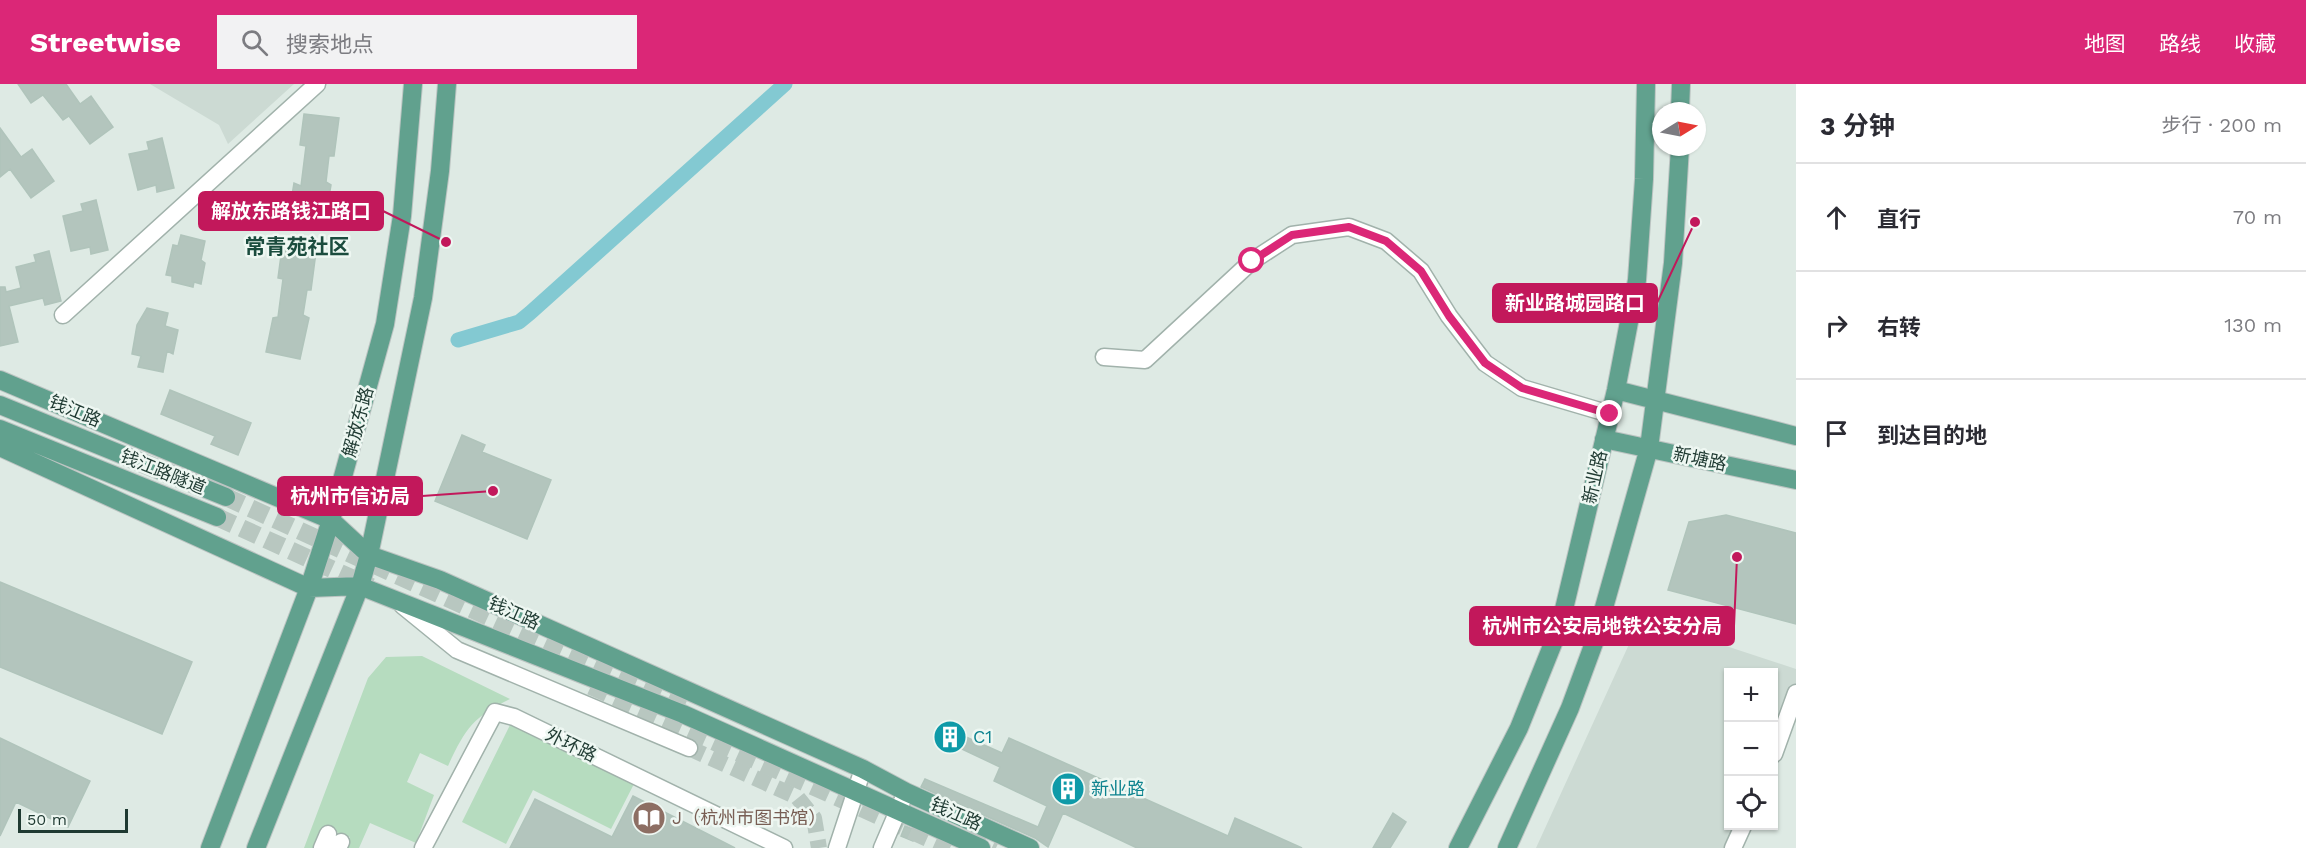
<!DOCTYPE html>
<html lang="zh">
<head>
<meta charset="utf-8">
<style>
  body { margin:0; font-family:"Work Sans","Noto Sans SC",sans-serif; background:#f2f2f3; color:#2b2b33 }
  .controls { position:absolute; right:18px; bottom:18px; display:grid; overflow:hidden; border-radius:0px; box-shadow:0 2px 4px #0004 }
  .controls button { width:54px; height:54px; display:grid; place-items:center; padding:0; border:0; border-bottom:2px solid #e1e1e2; background:#fff; color:#2b2b33; font:30px sans-serif }
  .compass { position:absolute; left:1652px; top:18px; width:54px; height:54px; border-radius:50%; background:#fff; box-shadow:0 2px 4px #0004; rotate:80deg }
  .scale { position:absolute; left:18px; bottom:15px; width:110px; box-sizing:border-box; padding-left:6px; border:3px solid #1f3a32; border-top:0; font-size:16px; line-height:21px; white-space:nowrap; color:#1f3a32; -webkit-text-stroke:4px #eef7f2; paint-order:stroke }
  .stop { position:absolute; width:18px; height:18px; margin:-14px; border:4px solid #db2777; border-radius:50%; background:#fff }
  .stop.end { background:#db2777; border-color:#fff; box-shadow:0 2px 6px #0008 }
  .list { margin:0; padding:0; list-style:none }
  h2 { display:flex; justify-content:space-between; align-items:center; height:78px; margin:0; padding:0 24px; font-size:26px }
  h2 small { font-size:20px; font-weight:400; color:#7c7c81 }
  .list li { display:grid; grid-template-columns:39px 1fr auto; gap:18px; align-items:center; box-sizing:border-box; height:108px; padding:0 24px; border-top:2px solid #e1e1e2 }
  .list b { display:block; font-size:22px; white-space:nowrap }
  .list em { font-size:20px; font-style:normal; color:#7c7c81 }
  .icon { flex:none; width:33px; height:33px; fill:none; stroke:currentColor; stroke-width:2; stroke-linecap:round; stroke-linejoin:round }
  .map { position:relative; flex:none; width:1796px; height:764px; overflow:hidden }
  header { display:flex; align-items:center; gap:36px; box-sizing:border-box; height:84px; padding:0 30px; background:#db2777; color:#fff }
  header strong { font-size:28px }
  nav { display:flex; gap:33px; margin-inline-start:auto; font-size:21px }
  .search { width:420px; height:54px; background:#f2f2f3; display:flex; align-items:center; gap:15px; box-sizing:border-box; padding:0 21px; border-radius:0px; color:#7c7c81; font-size:22px }
  main { display:flex }
  aside { flex:1; background:#fff }
  .map>svg:first-child { display:block }
  .built { fill:#ccdad3 }
  .green { fill:#b6dcbf }
  .lines { fill:none; stroke-linecap:round; stroke-linejoin:round }
  .canal { stroke:#83c9d2; stroke-width:15 }
  .building { fill:#b3c5bd; stroke:#b0c4bb; stroke-width:1.5 }
  .minor-tunnel { stroke:#b8c7c0; stroke-width:16; stroke-dasharray:16 8; stroke-linecap:butt }
  .major-tunnel { stroke:#b8c7c0; stroke-width:18; stroke-dasharray:18 9; stroke-linecap:butt }
  .minor-casing { stroke:#a1b2ab; stroke-width:19 }
  .major-casing { stroke:#bcc4c2; stroke-width:20 }
  .minor { stroke:#fff; stroke-width:16 }
  .major { stroke:#61a18e; stroke-width:18 }
  .route { stroke:#db2777; stroke-width:8 }
  .labels { text-anchor:middle; stroke-width:5; stroke-linejoin:round; paint-order:stroke }
  .street-label { font-size:18px; fill:#1f3a32; stroke:#eef7f2 }
  .culture-label { font-size:18px; fill:#0d838f; stroke:#eef7f2; text-anchor:start }
  .education-label { font-size:18px; fill:#785e54; stroke:#eef7f2; text-anchor:start }
  .quarter-label { font-size:21px; font-weight:bold; fill:#1b4c3e; stroke:#eef7f2 }
  .leader { fill:none; stroke:#c2185b; stroke-width:2 }
  .callout-dot { fill:#c2185b; stroke:#eef7f2; stroke-width:2 }
  .callout { fill:#c2185b; stroke:#c2185b; stroke-width:2 }
  .callout-label { font-size:20px; text-anchor:middle; font-weight:bold; fill:#fff }
</style>
</head>
<body>
<header>
<strong>Streetwise</strong>
<div class="search"><svg class="icon" aria-label="search" viewBox="0 0 24 24"><circle cx="10" cy="10" r="6"/><path d="M15 15l6 6"/></svg>搜索地点</div>
<nav><a>地图</a><a>路线</a><a>收藏</a></nav>
</header>
<main>
<div class="map">
<svg width="1796" height="764" viewBox="0 0 1796 764">
  <rect width="100%" height="100%" fill="#deeae4"/>
  <!-- built -->
  <path class="built" d="M150,0H294L228,60L219,41Z
    M1641,534L1796,585V608L1774,676V588H1728V742H1744L1733,764H1536Z"/>
  <!-- green -->
  <path class="green" d="M422,572L510,615C473,633 465,645 448,682L420,669L407,698L434,711L416,759L370,739L359,764H345L350,753L322,743L313,764H304L368,594L386,573Z
    M514,633L637,694L611,745L533,706L506,760L462,738Z"/>
  <g class="lines">
    <!-- canal -->
    <path class="canal" d="M458,256L519,238L530,229L785,0"/>
  </g>
  <!-- building -->
  <path class="building" d="M18,0H66L80,20L91,12L113,43L90,60L69,32L63,36L43,11L31,19Z
    M304,30L339,34L334,72H329L326,98L331,101L324,142L288,136L294,99L301,102L306,62L300,61Z
    M0,44L21,73L32,65L54,97L31,114L10,85L0,93Z
    M162,54L174,104L157,108L156,101L138,106L129,70L149,66L147,58Z
    M96,116L108,166L91,170L90,163L71,167L63,132L83,127L81,120Z
    M181,151L205,157L201,176L205,179L201,200L194,198L193,203L172,198V192L166,191L173,161L178,162Z
    M282,164L316,168L311,206H307L303,231L309,234L300,275L266,268L273,234L278,233L283,195L278,194Z
    M49,167L61,217L45,221L43,214L9,222L18,258L0,262V203H5L6,208L21,204L16,183L36,178L34,171Z
    M147,224L168,229L165,242L178,246L173,270L167,267L163,288L138,283L141,272L132,270L137,241Z
    M170,306L251,339L238,371L211,360L215,352L161,330Z
    M462,351L485,361L482,368L551,396L527,455L435,417Z
    M1726,431L1796,449V540L1668,506L1689,438Z
    M0,498L192,578L162,650L0,583Z
    M939,641L1002,669L1009,654L1228,752L1235,734L1302,764H1137L1063,729L1048,763L1035,754L921,703L925,695L1038,743L1047,722L994,697L1000,683L934,652Z
    M0,654L90,697L68,743L16,718L0,752Z
    M633,712L735,764H510L535,715L612,753Z
    M1393,729L1406,738L1390,764H1373Z
    M905,742L917,747L913,757L901,752Z"/>
  <g class="lines">
    <!-- minor-tunnel -->
    <path class="minor-tunnel" d="M689,664L797,713L814,734L819,764"/>
    <!-- major-tunnel -->
    <path class="major-tunnel" d="M226,413L686,623
      M217,433L371,503
      M591,602L950,764
      M968,751L996,764"/>
    <defs>
      <path id="minor" d="M63,231L317,0
        M1104,273L1145,276L1252,177L1292,151L1349,143L1386,157L1421,187L1449,232L1485,279L1522,304L1610,330
        M403,522L457,566L689,664
        M1774,670L1796,609
        M322,764L328,750
        M338,764L341,758
        M423,764L495,628L514,633L784,764
        M837,764L863,685
        M882,764L906,708
        M1733,764L1743,742"/>
      <path id="major" d="M1680,27L1681,0
        M0,296L331,436L369,471L440,496L863,685L906,708L1030,764
        M1616,306L1796,352
        M0,321L226,413
        M0,345L217,433
        M1604,355L1796,396
        M0,363L309,504L360,502L683,630L981,764
        M210,764L309,504L331,436L385,240L402,132L413,0
        M256,764L360,502L369,471L423,214L440,87L447,0
        M1458,764L1519,644L1560,542L1616,306L1637,196L1644,95L1646,0
        M1507,764L1570,624L1594,559L1649,364L1673,179L1680,63"/>
    </defs>
    <!-- minor casing -->
    <use href="#minor" class="minor-casing"/>
    <!-- major casing -->
    <use href="#major" class="major-casing"/>
    <!-- minor -->
    <use href="#minor" class="minor"/>
    <!-- major -->
    <use href="#major" class="major"/>
  </g>
  <g class="lines">
    <!-- route -->
    <path class="route" d="M1252,177L1292,151L1349,143L1386,157L1421,187L1449,232L1485,279L1522,304L1610,330"/>
  </g>
  <!-- icons -->
  <defs>
    <symbol id="building-disc" viewBox="-11 -11 22 22"><circle r="9.5" fill="#0f9aa8" stroke="#eef7f2"/><path d="M-4-6H4V6H1V3H-1V6H-4ZM-2.5-4.3h1.7v1.8h-1.7ZM.8-4.3h1.7v1.8H.8ZM-2.5-1h1.7V.8h-1.7ZM.8-1h1.7V.8H.8Z" fill="#fff"/></symbol>
    <symbol id="library-disc" viewBox="-11 -11 22 22"><circle r="9.5" fill="#8d6e63" stroke="#eef7f2"/><path d="M-6-4Q-3-5.5-.7-3.5V5Q-3 3-6 4ZM6-4Q3-5.5 .7-3.5V5Q3 3 6 4Z" fill="#fff"/></symbol>
  </defs>
  <g fill-rule="evenodd">
    <use href="#building-disc" x="931" y="634" width="38" height="38"/>
    <use href="#building-disc" x="1049" y="686" width="38" height="38"/>
    <use href="#library-disc" x="630" y="715" width="38" height="38"/>
  </g>
  <g class="labels">
    <!-- street labels -->
    <g class="street-label">
      <text transform="translate(75 327) rotate(23)" y="6">钱江路</text>
      <text transform="translate(358 338) rotate(-75)" y="6">解放东路</text>
      <text transform="translate(1700 375) rotate(12)" y="6">新塘路</text>
      <text transform="translate(163 388) rotate(22)" y="6">钱江路隧道</text>
      <text transform="translate(1595 393) rotate(-77)" y="6">新业路</text>
      <text transform="translate(514 529) rotate(24)" y="6">钱江路</text>
      <text transform="translate(571 661) rotate(26)" y="6">外环路</text>
      <text transform="translate(956 730) rotate(24)" y="6">钱江路</text>
    </g>
    <!-- culture labels -->
    <g class="culture-label">
      <text x="973" y="659">C1</text>
      <text x="1091" y="711">新业路</text>
    </g>
    <!-- education labels -->
    <g class="education-label">
      <text x="672" y="740">J（杭州市图书馆）</text>
    </g>
    <!-- quarter labels -->
    <g class="quarter-label">
      <text x="297" y="170">常青苑社区</text>
    </g>
  </g>
  <!-- callouts -->
  <path class="leader" d="M446 158L383 127M1695 138L1657 219M493 407L422 412M1737 473L1734 542"/>
  <g class="callout-dot">
    <circle cx="446" cy="158" r="6"/>
    <circle cx="1695" cy="138" r="6"/>
    <circle cx="493" cy="407" r="6"/>
    <circle cx="1737" cy="473" r="6"/>
  </g>
  <g class="callout">
    <rect x="199" y="108" width="184" height="38" rx="6"/>
    <rect x="1493" y="200" width="164" height="38" rx="6"/>
    <rect x="278" y="393" width="144" height="38" rx="6"/>
    <rect x="1470" y="523" width="264" height="38" rx="6"/>
  </g>
  <g class="callout-label">
    <text x="291" y="134">解放东路钱江路口</text>
    <text x="1575" y="226">新业路城园路口</text>
    <text x="350" y="419">杭州市信访局</text>
    <text x="1602" y="549">杭州市公安局地铁公安分局</text>
  </g>
</svg>
<div class="controls">
<button>+</button>
<button>−</button>
<button><svg class="icon" aria-label="locate" viewBox="0 0 24 24"><circle cx="12" cy="12" r="6"/><path d="M12 2v4M12 18v4M2 12h4M18 12h4"/></svg></button>
</div>
<svg class="compass" viewBox="-18 -18 36 36"><path d="M0-13l5 13h-10z" fill="#e53935"/><path d="M0 13l5-13h-10z" fill="#7c7c81"/></svg>
<div class="scale">50 m</div>
<div class="stop" style="left:1252px;top:177px"></div>
<div class="stop end" style="left:1610px;top:330px"></div>
</div>
<aside>
<h2>3 分钟<small>步行 · 200 m</small></h2>
<ul class="list">
<li><svg class="icon" aria-label="ahead" viewBox="0 0 24 24"><path d="M12 20V5M6 11l6-6 6 6"/></svg><div><b>直行</b></div><em>70 m</em></li>
<li><svg class="icon" aria-label="right" viewBox="0 0 24 24"><path d="M7 20v-9h11M14 6l5 5-5 5"/></svg><div><b>右转</b></div><em>130 m</em></li>
<li><svg class="icon" aria-label="arrive" viewBox="0 0 24 24"><path d="M6 21V4h12l-3 4 3 4H6"/></svg><div><b>到达目的地</b></div></li>
</ul>
</aside>
</main>
</body>
</html>
